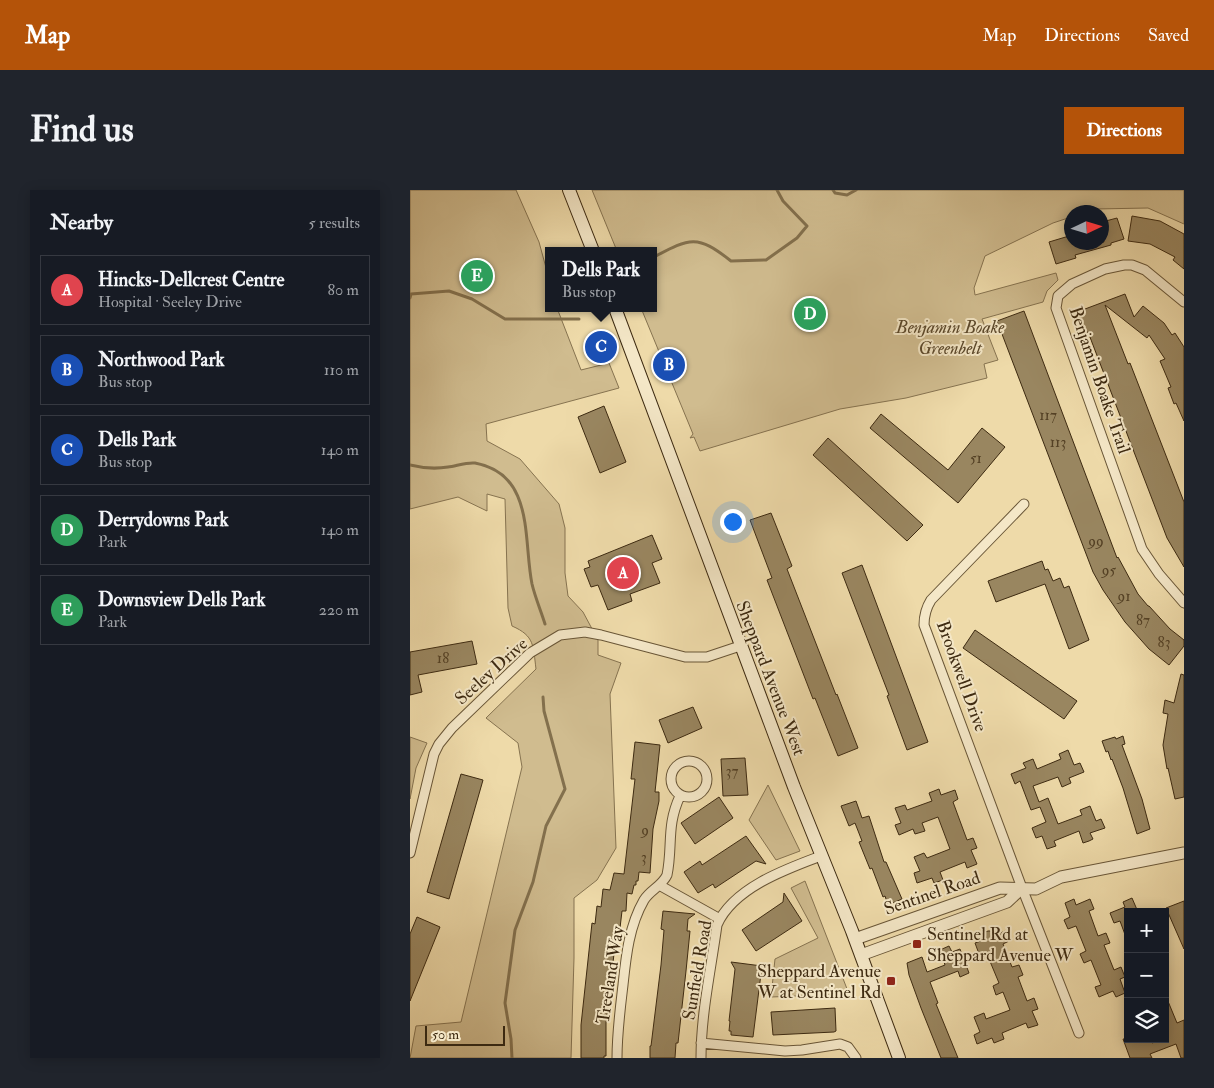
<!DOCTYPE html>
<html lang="en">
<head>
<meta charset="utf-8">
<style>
  body { margin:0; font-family:"IM FELL Double Pica",serif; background:#20242c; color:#f1f3f6 }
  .controls { position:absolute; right:15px; bottom:15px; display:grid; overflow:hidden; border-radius:0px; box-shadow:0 2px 12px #0003 }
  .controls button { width:45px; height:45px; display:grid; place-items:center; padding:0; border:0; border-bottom:1px solid #363941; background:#171b24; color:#f1f3f6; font:25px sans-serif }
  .compass { position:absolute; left:654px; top:15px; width:45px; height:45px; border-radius:50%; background:#171b24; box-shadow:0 2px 12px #0003; rotate:86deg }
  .scale { position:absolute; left:15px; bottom:12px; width:80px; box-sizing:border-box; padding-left:5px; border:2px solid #3d2a11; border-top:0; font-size:14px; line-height:18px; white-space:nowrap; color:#3d2a11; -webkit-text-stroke:4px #f4e7c7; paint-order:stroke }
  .you { position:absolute; left:322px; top:331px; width:18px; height:18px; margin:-12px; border:4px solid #fff; border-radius:50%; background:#1a73e8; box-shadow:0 0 0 8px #1a73e833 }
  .badge { display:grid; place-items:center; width:32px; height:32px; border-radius:50%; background:#b45309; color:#fff; font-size:16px; font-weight:700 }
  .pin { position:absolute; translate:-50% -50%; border:2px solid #fff; box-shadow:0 1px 5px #0006 }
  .popup { position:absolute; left:135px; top:57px; width:112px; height:65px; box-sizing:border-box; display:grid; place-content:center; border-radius:0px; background:#171b24; filter:drop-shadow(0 1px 4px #0005); font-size:16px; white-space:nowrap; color:#9ea1a6 }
  .popup b { font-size:19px; color:#f1f3f6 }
  .popup::after { content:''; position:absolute; left:50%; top:100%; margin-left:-10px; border:10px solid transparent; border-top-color:#171b24 }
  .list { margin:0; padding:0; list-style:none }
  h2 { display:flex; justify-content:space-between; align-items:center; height:65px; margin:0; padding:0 20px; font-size:21px }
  h2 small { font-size:16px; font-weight:400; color:#9ea1a6 }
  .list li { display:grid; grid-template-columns:32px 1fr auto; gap:15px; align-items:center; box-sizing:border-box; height:70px; margin:0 10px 10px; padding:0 10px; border:1px solid #363941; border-radius:0px }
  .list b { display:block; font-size:19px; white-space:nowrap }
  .list p { margin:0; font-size:16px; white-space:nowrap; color:#9ea1a6 }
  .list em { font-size:16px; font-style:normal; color:#9ea1a6 }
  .icon { flex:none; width:28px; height:28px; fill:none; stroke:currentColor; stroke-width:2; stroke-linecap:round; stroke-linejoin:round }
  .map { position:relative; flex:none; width:774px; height:868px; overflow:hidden; border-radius:0px }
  header { display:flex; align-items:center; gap:30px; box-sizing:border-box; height:70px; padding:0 25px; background:#b45309; color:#fff }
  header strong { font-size:24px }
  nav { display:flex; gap:28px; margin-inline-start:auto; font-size:18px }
  .intro { display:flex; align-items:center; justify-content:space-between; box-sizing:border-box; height:120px; padding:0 30px }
  h1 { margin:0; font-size:35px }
  .button { padding:12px 22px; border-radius:0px; background:#b45309; color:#fff; font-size:18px; font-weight:700 }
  main { display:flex; gap:30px; padding:0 30px }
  aside { flex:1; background:#171b24; border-radius:0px; box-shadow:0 2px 12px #0003 }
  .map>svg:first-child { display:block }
  .green { fill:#d0bc8f; stroke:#867350 }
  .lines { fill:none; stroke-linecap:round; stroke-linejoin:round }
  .stream { stroke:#83704d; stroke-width:3 }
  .building { fill:#998660; stroke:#3d2a11 }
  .minor-casing { stroke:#695637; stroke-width:11 }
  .tertiary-casing { stroke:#695637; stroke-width:13 }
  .secondary-casing { stroke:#3d2a11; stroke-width:14 }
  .minor { stroke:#f4e7c7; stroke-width:9 }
  .tertiary { stroke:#f4e7c7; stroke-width:11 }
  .secondary { stroke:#f4e7c7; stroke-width:12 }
  .poi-dot { fill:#8f2418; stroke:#f4e7c7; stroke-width:2 }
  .labels { text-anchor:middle; stroke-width:4; stroke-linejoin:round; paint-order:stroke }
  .number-label { font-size:15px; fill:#544125 }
  .park-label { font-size:18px; font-style:italic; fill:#5a472a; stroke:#f4e7c7 }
  .street-label { font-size:18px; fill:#3d2a11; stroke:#f4e7c7 }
  .poi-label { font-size:18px; fill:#3d2a11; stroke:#f4e7c7; text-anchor:start }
</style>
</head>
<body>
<header>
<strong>Map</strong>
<nav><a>Map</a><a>Directions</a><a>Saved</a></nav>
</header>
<div class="intro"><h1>Find us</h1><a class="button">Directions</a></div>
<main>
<aside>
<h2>Nearby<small>5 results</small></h2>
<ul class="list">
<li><span class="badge" style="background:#e0444e">A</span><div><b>Hincks-Dellcrest Centre</b><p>Hospital · Seeley Drive</p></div><em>80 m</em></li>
<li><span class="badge" style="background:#1a4fb4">B</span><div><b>Northwood Park</b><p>Bus stop</p></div><em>110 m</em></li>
<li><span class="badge" style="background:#1a4fb4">C</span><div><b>Dells Park</b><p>Bus stop</p></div><em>140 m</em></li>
<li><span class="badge" style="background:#2e9e5b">D</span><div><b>Derrydowns Park</b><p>Park</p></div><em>140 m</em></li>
<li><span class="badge" style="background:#2e9e5b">E</span><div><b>Downsview Dells Park</b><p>Park</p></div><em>220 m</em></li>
</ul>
</aside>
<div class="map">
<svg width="774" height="868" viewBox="0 0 774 868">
  <rect width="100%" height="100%" fill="#eedaa9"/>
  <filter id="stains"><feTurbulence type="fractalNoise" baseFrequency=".004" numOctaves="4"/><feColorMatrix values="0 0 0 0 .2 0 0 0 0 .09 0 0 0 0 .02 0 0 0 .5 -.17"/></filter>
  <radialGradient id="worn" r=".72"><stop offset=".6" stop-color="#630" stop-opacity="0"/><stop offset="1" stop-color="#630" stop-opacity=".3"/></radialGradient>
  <!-- green -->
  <path class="green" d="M0,0H106L129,52L138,85V118H147L171,180L199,173L209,198L76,234L77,251L110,269L149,314L155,338V383L158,406L173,422L188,450V465L211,473L200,504L206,658L187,690L164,708V768L161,868H0L6,836L51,832L112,577L108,553L76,528L126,479C123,456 125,446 102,436L98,418L95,309L77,304V321L48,307L0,319Z
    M182,0H774V34L738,18L685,19L674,22H662L661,27L643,33L575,66L564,98L565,105L646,83L648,90L637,101L633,112L572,129L588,170L574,174L577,188L496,208L430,219L290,261L284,247L280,248L283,244L231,118H244V61H207Z
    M0,547L17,553L6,578L0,609Z
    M358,595L390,661L366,670L339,630Z
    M395,691L439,804L361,807L365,769L408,748L381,698Z"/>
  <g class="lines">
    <!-- stream -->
    <path class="stream" d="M423,0L425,3L437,5L446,0
      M244,67C280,48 287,44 321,71L356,70L387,48L397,36L373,11L367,0
      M0,108L1,104L39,101L62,109L95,129H169
      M0,275C12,278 26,279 38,277C46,276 57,272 65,273C125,284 113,350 122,394C125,407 131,421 135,434
      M102,868L101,849L95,813L105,740L123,692L136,636L155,599L134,521L133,507"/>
  </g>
  <!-- building -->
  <path class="building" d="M722,26L750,31L774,44V79L763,70L765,67L740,54L718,51Z
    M707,28L714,49L701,53V55L665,65L666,68L646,74L639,52L659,46L661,52H694L692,43V32Z
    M715,104L724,127L733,116L754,133L762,145L765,143L774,157V231L766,213L764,214L758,198L761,197L750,171L755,169L739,145L737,148L695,115L718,174L720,173L774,312V377L757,348L678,142L674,143L667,122Z
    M614,121L707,368L708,367L728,404L738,416H739L760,439L774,450V456L759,475L739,459L715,432L693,400L683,382L587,131Z
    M194,216L216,272L190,283L168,227Z
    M471,224L538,280L572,238L595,257L548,313L460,238Z
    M418,248L513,335L497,351L403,265Z
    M361,323L382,376L377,379L426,505L427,504L448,558L428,566L405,508L403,509L357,390L362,388L340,330Z
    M242,345L252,369L242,373L250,393L220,404L222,411L198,420L188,395L181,397L174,379L180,377L178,371Z
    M632,371L635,380L638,379L643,391L650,388L654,398L659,396L679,450L659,459L635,394L586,412L578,391Z
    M452,375L518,552L497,560L477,506L479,505L432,383Z
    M565,440L667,511L654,529L553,458Z
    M62,451L67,474L8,485L12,502L0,505V462Z
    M771,484L774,485V607L765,609L758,578L757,579L753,555L758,524L753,523L755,510L764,513Z
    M283,517L292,538L258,553L249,530Z
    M713,546L715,554L712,555L732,609L740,639L727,644L713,598L702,569L701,570L698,561L696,562L692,551L705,547L706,549Z
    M225,552L250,555L245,602H249V611L243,639L240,683L229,682L228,691H226V695H224L222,704L217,703L216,721H212L210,738H207L196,833V866H194V868H171V835L182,733L185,734L187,716L191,717L193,699L200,700L204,683L214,684L225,589H221Z
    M658,560L664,575L670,573L674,582L659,588L661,593L652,597L648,587L623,596L629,612L638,608L648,634L672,625L670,620L680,616L686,631L691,629L695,638L680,643L683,649L679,651L673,653L669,641L644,651L646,656L637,659L632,646L626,648L622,638L636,632L630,617L621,620L610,591L605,594L601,584L616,578L613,573L623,569L627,579L651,569L649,564Z
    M335,568L338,605L313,606L311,569Z
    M51,584L73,590L39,709L17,702Z
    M529,599L531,605L545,600L548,609L543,612L557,650L563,648L567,658L561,660L567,674L557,678L555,672L530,682L533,690L524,693L522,688L507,693L504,683L510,681L504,667L514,663L517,668L540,659L528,627L512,633L515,641L505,644L503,639L489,645L485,635L491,633L485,618L495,615L497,620L522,611L519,603Z
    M309,607L323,628L285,654L271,633Z
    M446,611L452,628L459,626L474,672H476L492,709L478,715L475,706L473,707L462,678L460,679L449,652L452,651L445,633L439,636L431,616Z
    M336,646L356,674L346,671L305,698L303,694L288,703L274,682L290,671L292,675Z
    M374,703L392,731L346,761L332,740L373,712Z
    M722,708L728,722H718L717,750L710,731L704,733L700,723L715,717L713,712Z
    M664,709L666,715L680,709L684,719L679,721L688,746L696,743L700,753L694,755L704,780L711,777L715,787L710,789L715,803L706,807L703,801L689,807L685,797L691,795L681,770L674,773L670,764L676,761L666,736L658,739L654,730L660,727L655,713Z
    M774,711V759L756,718Z
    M253,721L285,724L278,729L277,741H280L276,781L268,853H266L265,868H240V856H241L251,775L254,740L251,739Z
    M7,727L30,737L0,811V744Z
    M578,741H582L584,746L595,741L599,751L593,754L602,777L609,775L613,785L608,787L617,811L624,808L628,819L622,821L628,835L618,838L616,833L592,843L594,849L584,853L582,848L567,854L564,845L570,842L564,827L574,823L576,829L600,820L593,802L586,805L583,796L589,793L579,769L572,772L565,753L571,751L568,745Z
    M539,756L542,762L550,759L559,783L550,787L548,781L520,792L528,813L526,814L548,868H531L511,818L499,785L497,773L512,767L517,782L535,775L530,760Z
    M321,772L352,776L343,847L321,845V841H319L320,831H319L325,779Z
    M755,804L767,833L774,830V868H771L766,854L740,864L742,868H720L713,849H740L742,853L755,849Z
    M425,818L426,841L424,842L363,845L361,822Z"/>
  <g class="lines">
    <defs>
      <path id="minor" d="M774,112L735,80L722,75H714L695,79L662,94L648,106L646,118L732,359L749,384L774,413
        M614,314L521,410C516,418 514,425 514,435L612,698L669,843
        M261 589a18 18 0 1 1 36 0a18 18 0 1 1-36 0Z
        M0,663L24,564L29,554L42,538L120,463L150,445L175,442L191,445L275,467H297L330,456
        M249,695L310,729
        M291,853L375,861L392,860L430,854L438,857L446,868
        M207,868C207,843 210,820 213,795C216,766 219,736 234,710C240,700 252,696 257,685C263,656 256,636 270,606
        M291,868C291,824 301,779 307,735C323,698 376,679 411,666"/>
      <path id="tertiary" d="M445,749L590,698L626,699L651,687L774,663
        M451,765L597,712L612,698"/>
      <path id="secondary" d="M159,0L183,61
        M205,118L384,597L442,741L489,868"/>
    </defs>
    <!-- minor casing -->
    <use href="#minor" class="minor-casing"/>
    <!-- tertiary casing -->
    <use href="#tertiary" class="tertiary-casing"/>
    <!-- secondary casing -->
    <use href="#secondary" class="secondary-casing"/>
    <!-- minor -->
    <use href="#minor" class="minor"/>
    <!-- tertiary -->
    <use href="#tertiary" class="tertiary"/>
    <!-- secondary -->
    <use href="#secondary" class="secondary"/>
  </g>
  <!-- markers -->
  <g class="poi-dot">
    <rect x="502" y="749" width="10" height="10" rx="2.5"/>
    <rect x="476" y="786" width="10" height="10" rx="2.5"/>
  </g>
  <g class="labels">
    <!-- number labels -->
    <g class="number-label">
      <text x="638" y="230">117</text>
      <text x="648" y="257">113</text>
      <text x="566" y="273">51</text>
      <text x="686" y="356">99</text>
      <text x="699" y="385">95</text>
      <text x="714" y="411">91</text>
      <text x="733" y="435">87</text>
      <text x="754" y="457">83</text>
      <text x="33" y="473">18</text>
      <text x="322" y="586">37</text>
      <text x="235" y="645">9</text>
      <text x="234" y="672">3</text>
    </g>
    <!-- park labels -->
    <g class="park-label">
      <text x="540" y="143">Benjamin Boake<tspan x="540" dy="21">Greenbelt</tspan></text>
    </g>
    <!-- street labels -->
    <g class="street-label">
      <text transform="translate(690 190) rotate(71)" y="6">Benjamin Boake Trail</text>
      <text transform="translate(81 481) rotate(-42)" y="6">Seeley Drive</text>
      <text transform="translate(552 486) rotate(70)" y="6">Brookwell Drive</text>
      <text transform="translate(361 488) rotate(69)" y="6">Sheppard Avenue West</text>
      <text transform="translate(522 703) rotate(-19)" y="6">Sentinel Road</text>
      <text transform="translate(287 780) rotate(-80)" y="6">Sunfield Road</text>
      <text transform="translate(200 785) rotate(-81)" y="6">Treeland Way</text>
    </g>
    <!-- poi labels -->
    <g class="poi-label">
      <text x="517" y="750">Sentinel Rd at<tspan x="517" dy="21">Sheppard Avenue W</tspan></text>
      <text x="471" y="787" text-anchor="end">Sheppard Avenue<tspan x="471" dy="21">W at Sentinel Rd</tspan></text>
    </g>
  </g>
  <rect width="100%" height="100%" filter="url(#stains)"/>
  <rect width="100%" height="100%" fill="url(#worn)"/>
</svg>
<div class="controls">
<button>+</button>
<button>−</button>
<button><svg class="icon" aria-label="layers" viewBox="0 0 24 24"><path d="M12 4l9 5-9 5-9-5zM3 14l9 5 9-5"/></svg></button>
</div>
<svg class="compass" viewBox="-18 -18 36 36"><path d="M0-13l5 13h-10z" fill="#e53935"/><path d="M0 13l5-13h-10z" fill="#9ea1a6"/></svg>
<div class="scale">50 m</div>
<div class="you"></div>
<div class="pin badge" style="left:213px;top:383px;background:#e0444e">A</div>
<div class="pin badge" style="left:259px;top:175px;background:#1a4fb4">B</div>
<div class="pin badge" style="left:191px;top:157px;background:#1a4fb4">C</div>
<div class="popup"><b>Dells Park</b>Bus stop</div>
<div class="pin badge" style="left:400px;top:124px;background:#2e9e5b">D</div>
<div class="pin badge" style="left:67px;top:86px;background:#2e9e5b">E</div>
</div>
</main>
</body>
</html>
